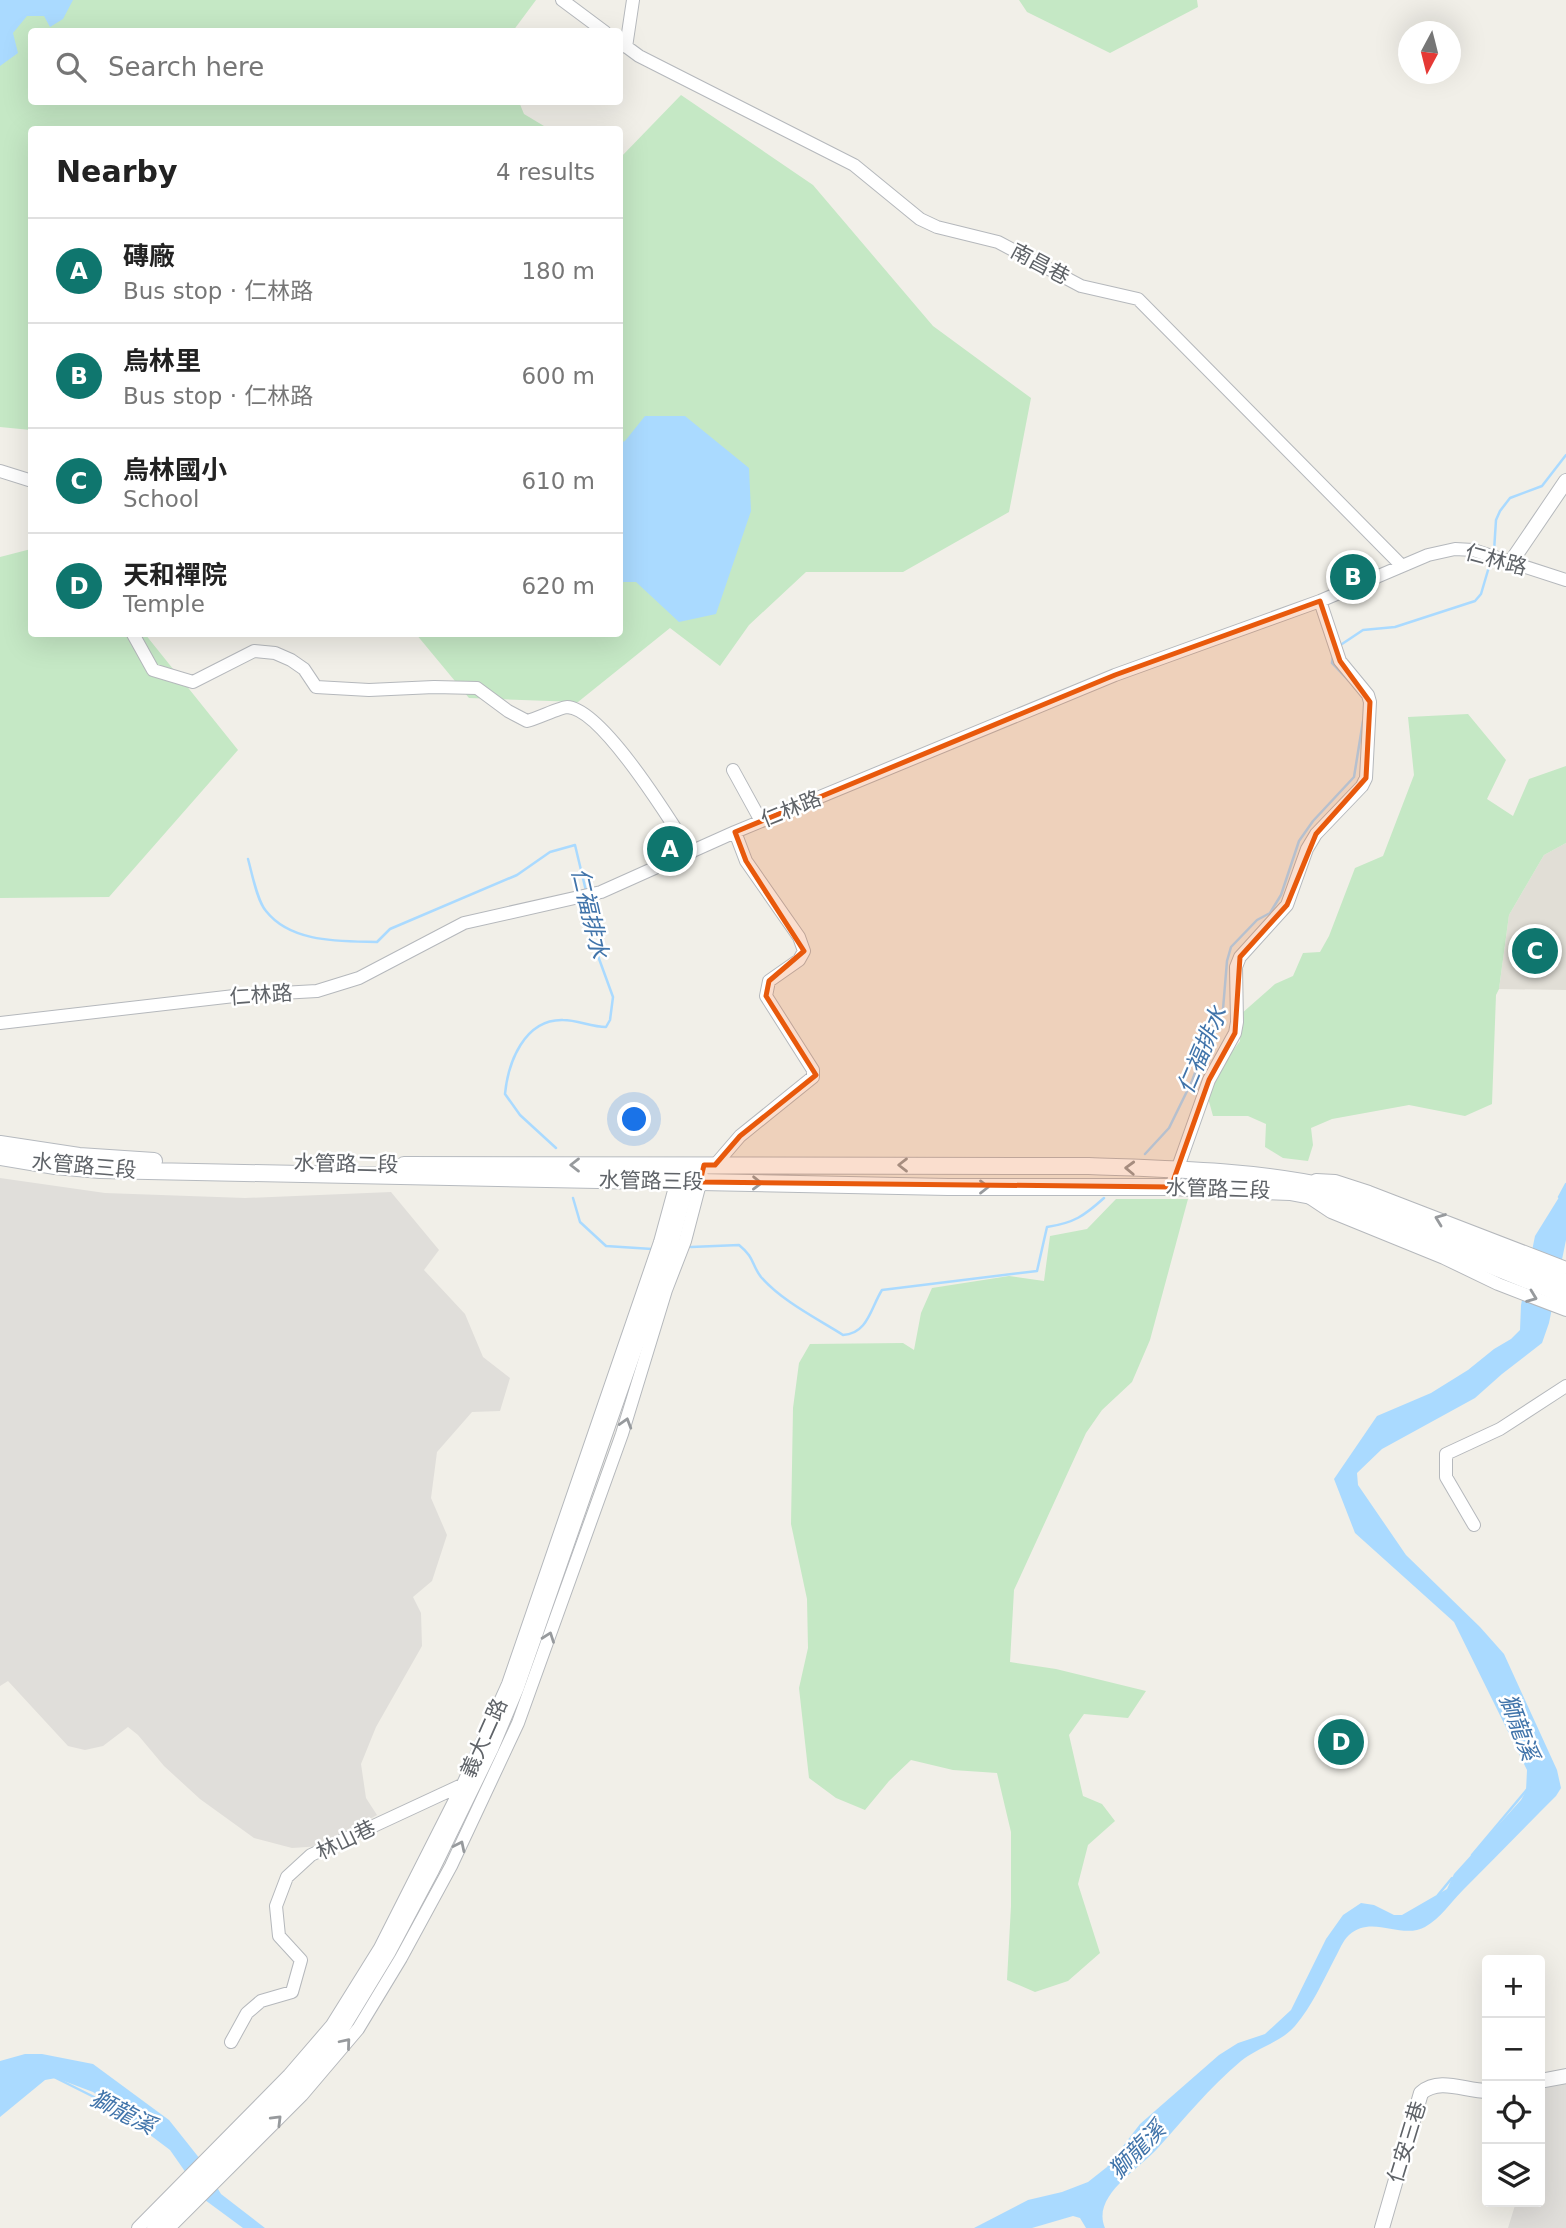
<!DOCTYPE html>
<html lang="en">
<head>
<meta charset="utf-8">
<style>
  body { margin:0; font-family:"DejaVu Sans","Noto Sans TC",sans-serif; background:#f2f2f2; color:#222 }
  .controls { position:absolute; right:21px; bottom:21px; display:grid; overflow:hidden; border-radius:7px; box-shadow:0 7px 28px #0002 }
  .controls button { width:63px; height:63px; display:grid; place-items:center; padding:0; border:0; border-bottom:2px solid #e0e0e0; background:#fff; color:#222; font:35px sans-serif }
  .compass { position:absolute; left:1398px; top:21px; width:63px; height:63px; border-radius:50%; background:#fff; box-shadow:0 7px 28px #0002; rotate:187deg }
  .you { position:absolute; left:635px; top:1120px; width:24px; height:24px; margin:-18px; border:5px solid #fff; border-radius:50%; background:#1a73e8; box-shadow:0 0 0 10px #1a73e833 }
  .badge { display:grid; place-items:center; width:46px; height:46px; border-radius:50%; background:#0f766e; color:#fff; font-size:23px; font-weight:700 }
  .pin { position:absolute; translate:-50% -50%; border:4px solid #fff; box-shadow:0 2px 7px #0006 }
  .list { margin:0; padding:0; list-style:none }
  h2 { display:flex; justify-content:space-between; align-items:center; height:91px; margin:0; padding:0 28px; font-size:30px }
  h2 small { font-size:23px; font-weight:400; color:#767676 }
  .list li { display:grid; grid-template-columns:46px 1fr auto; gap:21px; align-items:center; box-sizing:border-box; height:105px; padding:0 28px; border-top:2px solid #e0e0e0 }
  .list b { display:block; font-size:26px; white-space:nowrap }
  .list p { margin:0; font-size:23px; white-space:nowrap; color:#767676 }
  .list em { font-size:23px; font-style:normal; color:#767676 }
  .icon { flex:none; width:38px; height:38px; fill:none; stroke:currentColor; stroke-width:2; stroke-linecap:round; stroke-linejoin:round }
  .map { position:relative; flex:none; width:1566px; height:2228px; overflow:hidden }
  .search { position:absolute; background:#fff; box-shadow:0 7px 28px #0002; left:28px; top:28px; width:595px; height:77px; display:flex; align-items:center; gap:18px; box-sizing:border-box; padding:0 24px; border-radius:7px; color:#767676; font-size:26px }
  .panel { position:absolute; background:#fff; box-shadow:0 7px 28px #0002; left:28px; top:126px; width:595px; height:511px; border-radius:7px }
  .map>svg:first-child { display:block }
  .industrial { fill:#e0deda }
  .education { fill:#e1ded6 }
  .green { fill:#c5e8c5 }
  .water { fill:#aadaff }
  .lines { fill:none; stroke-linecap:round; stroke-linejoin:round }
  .stream { stroke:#aadaff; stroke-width:2.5 }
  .minor-casing { stroke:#b5b8bc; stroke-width:14 }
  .tertiary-casing { stroke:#b5b8bc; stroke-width:16 }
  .secondary-casing { stroke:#b6babf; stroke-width:18 }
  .minor { stroke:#fff; stroke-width:12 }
  .tertiary { stroke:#fff; stroke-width:14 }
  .secondary { stroke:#fff; stroke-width:16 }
  .oneway { stroke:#979a9d }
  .marked { fill:#e8590c; fill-opacity:0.2; stroke:#e8590c; stroke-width:5; stroke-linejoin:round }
  .labels { text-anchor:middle; stroke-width:5; stroke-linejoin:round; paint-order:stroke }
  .street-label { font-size:21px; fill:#5f6368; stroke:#fff }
  .water-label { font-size:23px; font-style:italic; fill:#4174aa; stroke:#fff }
</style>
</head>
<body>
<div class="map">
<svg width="1566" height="2228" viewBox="0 0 1566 2228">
  <rect width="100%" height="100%" fill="#f1efe8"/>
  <!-- industrial -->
  <path class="industrial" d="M0,1178L105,1193L245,1198L391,1192L439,1250L424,1270L465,1314L483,1357L510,1378L500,1411L472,1412L437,1452L431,1498L447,1535L432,1581L413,1597L421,1613L422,1646L376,1727L361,1764L366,1798L377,1815L322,1846L292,1848L254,1838L200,1799L164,1766L138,1735L128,1727L103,1746L85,1750L68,1746L8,1681L0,1686Z
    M1566,2082V2228H1508L1516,2202H1540V2086Z"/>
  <!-- education -->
  <path class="education" d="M1566,843V990L1499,989L1509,915L1544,855Z"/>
  <!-- green -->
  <path class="green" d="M0,0H536L513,31L32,32V102H519L524,114L549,129L32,130L31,430L0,427Z
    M1019,0H1197L1198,7L1110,53L1027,12Z
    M681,95L813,185L933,326L1031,398L1009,512L903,572H806L749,625L720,666L670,628L578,702L469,698L416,634H620V158Z
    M31,549L32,634H145L238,750L109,897L0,898V557Z
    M1468,714L1506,760L1487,799L1513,816L1529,779L1566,766V843L1544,855L1509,915L1499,989L1496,995L1492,1104L1465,1116L1409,1105L1332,1119L1311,1128L1313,1145L1308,1161L1283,1158L1265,1147L1266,1124L1248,1116H1213L1208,1098L1220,1068L1240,1041L1241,1014L1275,984L1293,976L1303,953L1320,952L1329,936L1355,868L1383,856L1414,775L1408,717Z
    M1116,1199H1188L1150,1340L1132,1382L1102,1410L1086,1433L1014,1590L1010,1662L1056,1669L1146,1691L1128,1718L1084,1714L1069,1735L1083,1796L1102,1804L1115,1821L1088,1845L1078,1884L1100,1953L1068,1981L1035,1992L1007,1980L1011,1906V1832L997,1773L953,1770L911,1760L889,1781L865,1810L836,1798L809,1778L799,1688L808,1648L807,1599L791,1524L793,1408L799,1363L810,1344L903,1343L914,1350L921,1313L932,1288L1009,1276L1044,1281L1050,1236L1087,1229Z"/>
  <!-- water -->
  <path class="water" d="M0,0H73L63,19L50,27L44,16H27L13,33L18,53L0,66Z
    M645,416H685L749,468L751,511L716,614L679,622L636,582H620V443L625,441Z
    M1566,1186V1240L1549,1323L1542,1343L1502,1374L1475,1398L1382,1449L1357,1473L1358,1485L1406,1555L1480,1627L1504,1654L1557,1770L1561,1788L1556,1796C1525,1827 1494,1859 1463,1890C1450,1903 1441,1918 1425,1927C1401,1940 1372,1914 1349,1935C1343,1940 1339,1951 1335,1958C1323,1981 1312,2006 1295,2026C1280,2043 1258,2047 1241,2061C1210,2087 1184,2119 1157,2149C1139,2169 1091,2196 1105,2228H1086L1080,2218L1073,2216L1032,2228H974L1028,2200L1062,2192L1088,2182L1107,2167L1140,2124L1219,2055L1238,2043L1265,2034L1291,2010L1326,1939L1343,1915L1361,1903L1374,1905L1394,1915H1402L1447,1889L1454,1874L1521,1800L1526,1791L1527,1770L1454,1622L1355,1533L1334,1479L1377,1416L1431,1393L1468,1370L1494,1349L1511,1339L1520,1330L1521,1305L1535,1236Z
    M25,2054H42L93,2064L169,2120L200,2159L221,2194L265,2228H243L205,2200L170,2150L93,2092L56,2078L45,2080L0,2117V2061Z"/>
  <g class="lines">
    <!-- stream -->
    <path class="stream" d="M1494,551L1496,520L1500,511L1510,498L1542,486L1566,455
      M1342,644L1363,630L1395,627L1475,601L1481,594L1491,560
      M1333,656L1332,663L1349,681
      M248,859C252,873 257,901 266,911C291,943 340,941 377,942L390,929L517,875L550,852L575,845L586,891
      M556,1148L520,1115L505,1094C508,1063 524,1019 563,1020C578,1020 591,1027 606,1027L610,1020L613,997L594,945L587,898
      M1145,1154L1169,1128L1192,1081L1212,1028L1223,1009L1227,961L1231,947L1257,920L1270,913L1281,895L1299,841L1313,821L1354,777L1363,721
      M1559,1197L1566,1184
      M573,1198L580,1222L606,1246L652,1249
      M691,1247L739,1245C755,1258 751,1264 761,1277C782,1301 816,1318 843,1335C868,1334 871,1307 882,1290L1037,1271L1047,1227C1074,1223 1084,1216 1104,1198
      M1472,1855L1529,1787
      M1438,1895L1452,1878
      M54,2077L114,2107"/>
    <defs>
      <path id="minor" d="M562,0L605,32
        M620,42L639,56L854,165L920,219L937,227L998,242L1081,286L1138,299L1401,565
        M626,47L633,0
        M0,471L32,481
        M133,634L153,670L193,682L254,651L275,653L291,660L304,669L316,687L369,690L434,687L477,688L508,711L527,721C536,719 561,707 567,707C602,708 672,823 691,853
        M733,770L761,821
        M0,1023L243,995L317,991L359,978L464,923L601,892L735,832L1115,675L1320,601L1428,555L1455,549L1473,550L1566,580
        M715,1165L740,1136L813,1077V1070L766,996L769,981L799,960L804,951L799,937L746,861L735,832
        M1316,1180L1335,1181L1369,1192L1566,1268
        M1171,1187L1209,1080L1235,1033L1237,1022L1236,967L1240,957L1287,905L1307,849L1316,834L1362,786L1366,778L1370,702L1368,695L1340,661L1320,601
        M1310,1198L1331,1212L1444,1258L1498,1284L1566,1310
        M1474,1525L1446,1477V1454L1500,1429L1566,1386
        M231,2042L247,2013L261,2001L292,1992L301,1960L279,1936L276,1906L287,1877L311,1855L464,1784
        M138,2228L289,2075L332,2025L380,1948L463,1784L508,1684L660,1242L678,1176
        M169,2228L302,2095L358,2029L401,1958L451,1866L518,1723L622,1434L666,1290L685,1241L702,1176"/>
      <path id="tertiary" d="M1511,562L1566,481
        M1540,2081L1566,2076
        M154,2228L292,2088L342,2029L388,1953L432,1870L491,1749L517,1687L671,1245L692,1166
        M1382,2228L1421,2093C1440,2077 1465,2091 1487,2091"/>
      <path id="secondary" d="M0,1144L79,1156L154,1161
        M0,1157L55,1166L100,1170L948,1187H1171L1290,1192L1327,1199L1566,1296
        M404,1165L1089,1166C1169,1169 1250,1170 1328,1187L1566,1282"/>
    </defs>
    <!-- minor casing -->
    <use href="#minor" class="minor-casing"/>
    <!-- tertiary casing -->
    <use href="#tertiary" class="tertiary-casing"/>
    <!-- secondary casing -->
    <use href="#secondary" class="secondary-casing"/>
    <!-- minor -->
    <use href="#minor" class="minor"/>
    <!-- tertiary -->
    <use href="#tertiary" class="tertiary"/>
    <!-- secondary -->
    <use href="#secondary" class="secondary"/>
  </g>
  <!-- one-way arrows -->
  <defs><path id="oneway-chevron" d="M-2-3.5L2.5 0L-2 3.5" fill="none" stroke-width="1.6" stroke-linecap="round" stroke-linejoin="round" transform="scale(1.75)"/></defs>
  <g class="oneway">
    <use href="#oneway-chevron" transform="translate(575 1165) rotate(-180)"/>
    <use href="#oneway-chevron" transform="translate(903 1165) rotate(180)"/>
    <use href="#oneway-chevron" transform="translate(1130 1168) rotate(-178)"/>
    <use href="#oneway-chevron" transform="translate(757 1183) rotate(1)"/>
    <use href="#oneway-chevron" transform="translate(984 1187)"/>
    <use href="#oneway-chevron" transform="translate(1440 1219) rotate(-159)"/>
    <use href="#oneway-chevron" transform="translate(1532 1297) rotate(21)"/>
    <use href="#oneway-chevron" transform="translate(626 1423) rotate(-73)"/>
    <use href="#oneway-chevron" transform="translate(549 1637) rotate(-70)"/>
    <use href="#oneway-chevron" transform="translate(460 1846) rotate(-64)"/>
    <use href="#oneway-chevron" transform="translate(346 2043) rotate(-50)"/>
    <use href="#oneway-chevron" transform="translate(277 2120) rotate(-45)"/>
  </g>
  <!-- marked area -->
  <path class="marked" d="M1320,601L1340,661L1370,702L1366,778L1316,834L1287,905L1240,957L1235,1033L1209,1080L1171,1187L700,1182L704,1165H715L740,1136L816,1075L766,996L769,981L804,951L746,861L735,832L1115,675Z"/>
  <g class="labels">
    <!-- street labels -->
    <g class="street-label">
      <text transform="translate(1040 264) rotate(28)" y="7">南昌巷</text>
      <text transform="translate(1496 560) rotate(15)" y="7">仁林路</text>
      <text transform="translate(791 809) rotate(-22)" y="7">仁林路</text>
      <text transform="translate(261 995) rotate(-4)" y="7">仁林路</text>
      <text transform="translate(346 1164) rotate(1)" y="7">水管路二段</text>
      <text transform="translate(84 1166) rotate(5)" y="7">水管路三段</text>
      <text transform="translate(651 1181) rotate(1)" y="7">水管路三段</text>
      <text transform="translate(1218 1189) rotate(2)" y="7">水管路三段</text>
      <text transform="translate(484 1738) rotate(-66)" y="7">義大二路</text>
      <text transform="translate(346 1840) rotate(-26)" y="7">林山巷</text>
      <text transform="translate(1407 2142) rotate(-73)" y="7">仁安三巷</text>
    </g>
    <!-- water labels -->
    <g class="water-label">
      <text transform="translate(590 913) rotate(77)" y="8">仁福排水</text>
      <text transform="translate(1202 1050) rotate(-67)" y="8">仁福排水</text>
      <text transform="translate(1519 1727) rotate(69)" y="8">獅龍溪</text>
      <text transform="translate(123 2112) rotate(27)" y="8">獅龍溪</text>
      <text transform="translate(1137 2150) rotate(-46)" y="8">獅龍溪</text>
    </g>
  </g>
</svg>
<div class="controls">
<button>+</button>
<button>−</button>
<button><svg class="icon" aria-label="locate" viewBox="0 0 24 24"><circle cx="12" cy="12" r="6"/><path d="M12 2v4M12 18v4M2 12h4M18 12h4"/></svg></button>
<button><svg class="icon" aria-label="layers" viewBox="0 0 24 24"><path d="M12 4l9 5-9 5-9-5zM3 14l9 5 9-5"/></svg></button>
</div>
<svg class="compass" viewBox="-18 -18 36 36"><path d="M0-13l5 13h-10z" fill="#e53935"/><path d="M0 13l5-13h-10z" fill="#767676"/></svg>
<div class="you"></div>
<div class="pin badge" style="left:670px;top:849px">A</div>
<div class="pin badge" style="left:1353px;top:577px">B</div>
<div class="pin badge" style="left:1535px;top:951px">C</div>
<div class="pin badge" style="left:1341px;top:1742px">D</div>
<div class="search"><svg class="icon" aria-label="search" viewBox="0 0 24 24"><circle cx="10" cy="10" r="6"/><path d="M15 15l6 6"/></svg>Search here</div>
<section class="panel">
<h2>Nearby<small>4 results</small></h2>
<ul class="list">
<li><span class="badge">A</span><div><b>磚廠</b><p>Bus stop · 仁林路</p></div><em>180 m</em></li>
<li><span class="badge">B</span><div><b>烏林里</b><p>Bus stop · 仁林路</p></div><em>600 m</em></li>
<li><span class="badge">C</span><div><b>烏林國小</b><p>School</p></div><em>610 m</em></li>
<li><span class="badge">D</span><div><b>天和禪院</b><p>Temple</p></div><em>620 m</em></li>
</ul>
</section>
</div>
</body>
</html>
